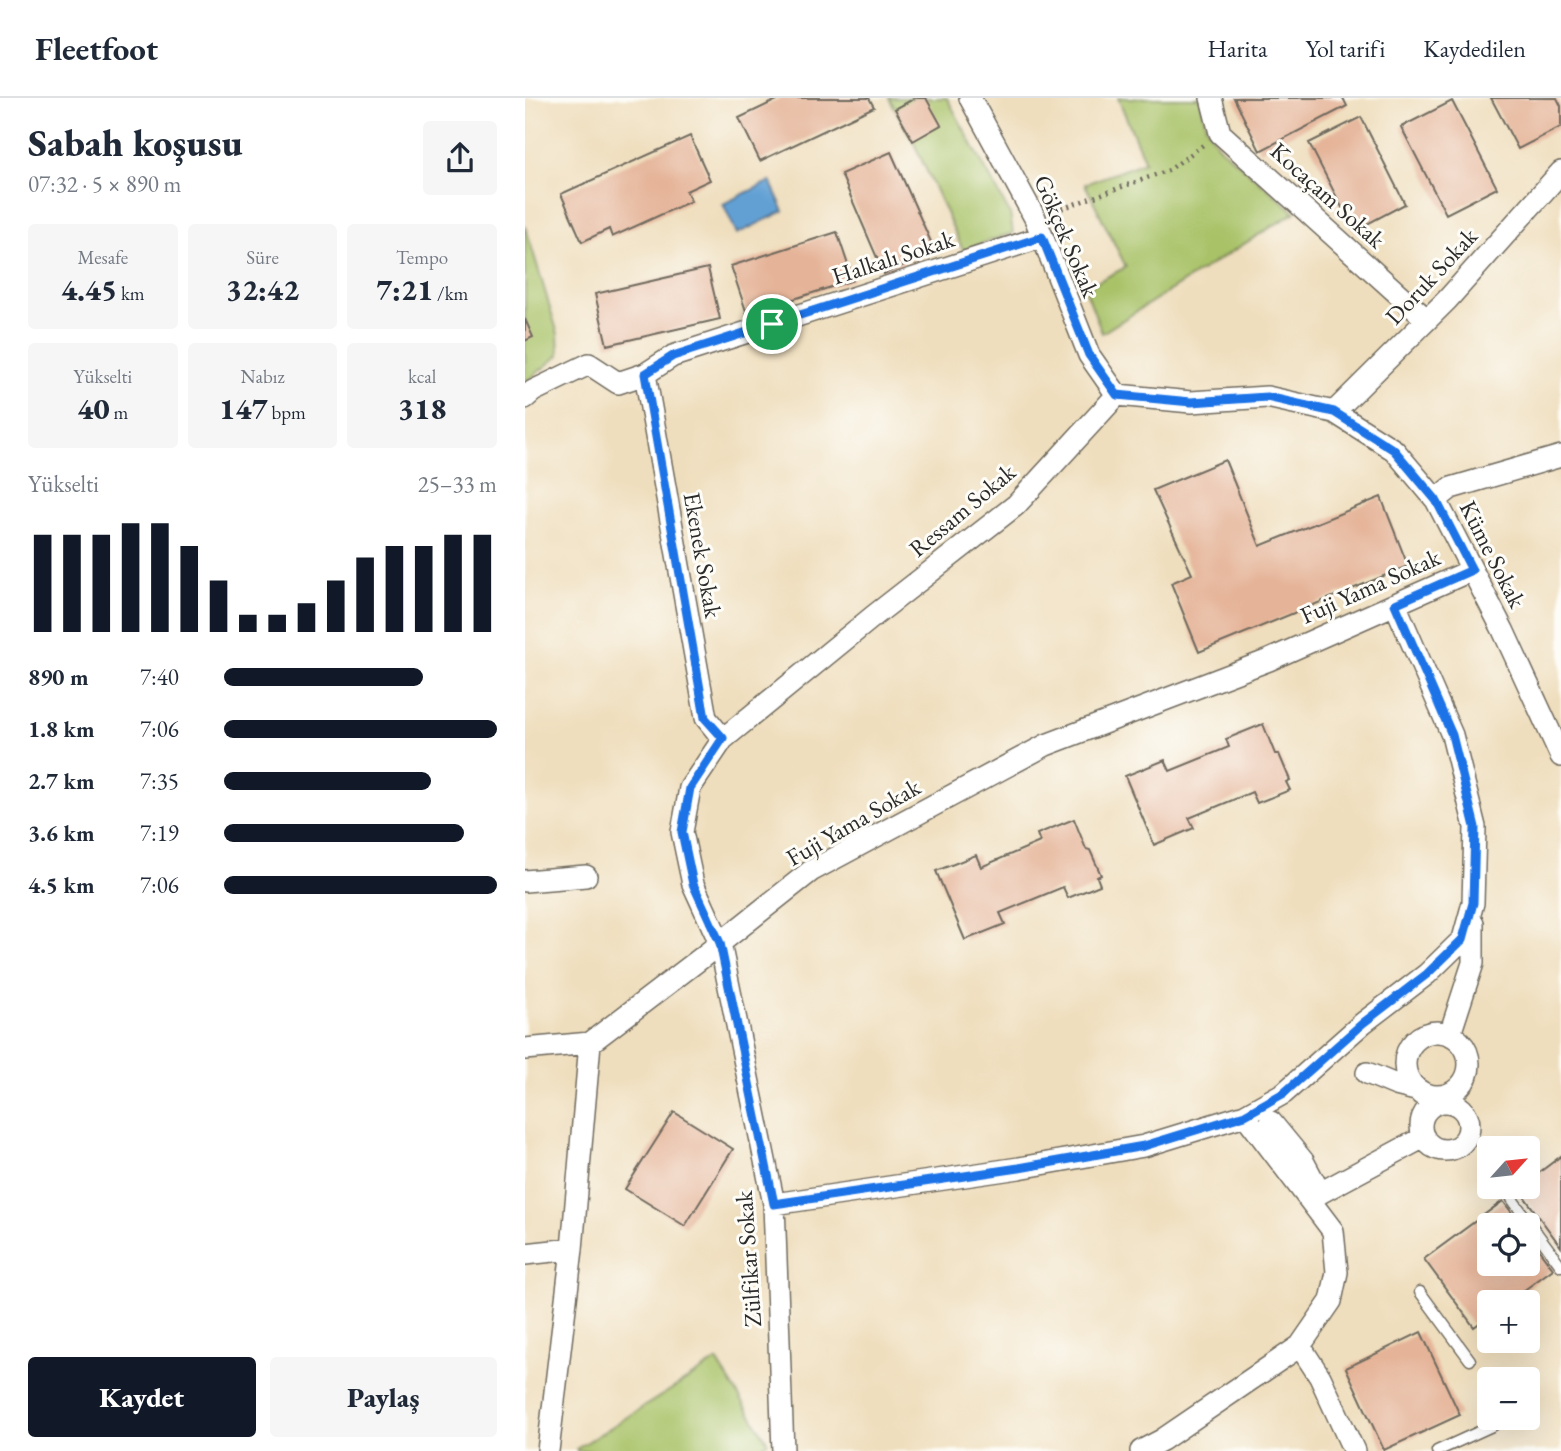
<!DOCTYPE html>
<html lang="tr">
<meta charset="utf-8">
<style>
body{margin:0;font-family:"EB Garamond",serif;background:#f6f6f7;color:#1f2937;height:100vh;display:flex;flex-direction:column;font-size:26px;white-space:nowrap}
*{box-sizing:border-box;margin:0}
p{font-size:23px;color:#747a83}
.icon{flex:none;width:38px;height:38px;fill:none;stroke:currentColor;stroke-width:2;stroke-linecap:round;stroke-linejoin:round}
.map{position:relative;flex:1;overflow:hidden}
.sheet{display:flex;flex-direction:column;background:#fff;width:525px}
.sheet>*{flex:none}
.needle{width:46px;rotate:63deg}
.fabs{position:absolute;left:952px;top:1038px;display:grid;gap:14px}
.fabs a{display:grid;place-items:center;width:63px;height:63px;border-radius:7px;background:#fff;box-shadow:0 7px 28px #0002;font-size:35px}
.pin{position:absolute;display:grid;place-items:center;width:60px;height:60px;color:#fff;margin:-30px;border:4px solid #fff;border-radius:50%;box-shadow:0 2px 7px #0007}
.round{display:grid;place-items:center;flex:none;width:74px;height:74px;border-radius:7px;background:#f6f6f7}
.head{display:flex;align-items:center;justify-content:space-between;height:119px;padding:0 28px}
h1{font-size:38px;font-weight:800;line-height:52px}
.figures{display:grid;grid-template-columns:repeat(3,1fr);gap:10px;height:119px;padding:7px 28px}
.figures div{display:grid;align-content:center;border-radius:7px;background:#f6f6f7;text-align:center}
.figures b{font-size:30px;font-weight:800}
.figures small{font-size:19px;font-weight:400}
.figures p{font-size:19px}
.chart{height:196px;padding:14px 28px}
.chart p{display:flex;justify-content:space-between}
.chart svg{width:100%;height:126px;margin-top:7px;stroke:#111827;stroke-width:6}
.button{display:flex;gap:14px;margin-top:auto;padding:14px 28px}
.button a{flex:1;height:80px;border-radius:7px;background:#111827;color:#fff;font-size:28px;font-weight:800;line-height:80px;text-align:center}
.button a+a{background:#f6f6f7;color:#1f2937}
ul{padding:0 28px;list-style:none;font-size:23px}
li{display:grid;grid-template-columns:112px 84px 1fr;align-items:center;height:52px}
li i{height:18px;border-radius:9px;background:#111827}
header{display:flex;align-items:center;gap:42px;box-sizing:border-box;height:98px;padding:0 35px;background:#fff;border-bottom:2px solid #e0e1e3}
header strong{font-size:33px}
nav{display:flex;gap:38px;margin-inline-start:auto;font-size:24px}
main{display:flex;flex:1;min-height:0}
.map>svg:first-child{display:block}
.green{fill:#a9c267;stroke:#6a7649;stroke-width:2}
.water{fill:#62a0d4;stroke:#466680;stroke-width:2}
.building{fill:#e5b498}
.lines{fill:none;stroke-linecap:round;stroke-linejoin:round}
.lane-casing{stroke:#706a5e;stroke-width:13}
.street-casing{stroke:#706a5e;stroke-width:24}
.path{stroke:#706a5e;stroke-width:4.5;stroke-dasharray:2 5;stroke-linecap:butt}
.lane{stroke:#fff;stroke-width:10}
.street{stroke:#fff;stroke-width:21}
.route-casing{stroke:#fff;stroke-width:14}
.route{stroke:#1a73e8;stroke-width:9}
.labels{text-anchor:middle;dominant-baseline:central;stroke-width:6;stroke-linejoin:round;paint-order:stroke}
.street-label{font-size:24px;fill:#2b2b2b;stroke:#fdfcf7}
</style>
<header>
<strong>Fleetfoot</strong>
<nav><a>Harita</a><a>Yol tarifi</a><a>Kaydedilen</a></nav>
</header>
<main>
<section class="sheet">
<div class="head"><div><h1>Sabah koşusu</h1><p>07:32 · 5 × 890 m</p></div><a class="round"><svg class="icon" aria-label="share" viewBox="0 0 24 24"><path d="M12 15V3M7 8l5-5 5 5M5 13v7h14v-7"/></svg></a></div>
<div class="figures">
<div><p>Mesafe</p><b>4.45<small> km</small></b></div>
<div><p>Süre</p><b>32:42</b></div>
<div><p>Tempo</p><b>7:21<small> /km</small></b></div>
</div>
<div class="figures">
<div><p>Yükselti</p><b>40<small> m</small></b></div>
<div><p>Nabız</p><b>147<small> bpm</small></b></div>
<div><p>kcal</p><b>318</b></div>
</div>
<div class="chart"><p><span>Yükselti</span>25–33 m</p>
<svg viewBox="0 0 160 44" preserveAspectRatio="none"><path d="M5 44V10M15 44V10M25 44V10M35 44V6M45 44V6M55 44V14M65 44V26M75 44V38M85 44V38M95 44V34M105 44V26M115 44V18M125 44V14M135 44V14M145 44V10M155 44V10"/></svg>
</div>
<ul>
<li><b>890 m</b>7:40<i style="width:73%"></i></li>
<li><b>1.8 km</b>7:06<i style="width:100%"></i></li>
<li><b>2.7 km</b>7:35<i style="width:76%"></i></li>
<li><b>3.6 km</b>7:19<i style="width:88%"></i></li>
<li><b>4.5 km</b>7:06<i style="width:100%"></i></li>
</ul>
<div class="button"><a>Kaydet</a><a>Paylaş</a></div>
</section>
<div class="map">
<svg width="1036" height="1353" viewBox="0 0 1036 1353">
<rect width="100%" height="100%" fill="#fdfcf7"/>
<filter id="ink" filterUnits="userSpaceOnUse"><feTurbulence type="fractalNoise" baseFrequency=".0143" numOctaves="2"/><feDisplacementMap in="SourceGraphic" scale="14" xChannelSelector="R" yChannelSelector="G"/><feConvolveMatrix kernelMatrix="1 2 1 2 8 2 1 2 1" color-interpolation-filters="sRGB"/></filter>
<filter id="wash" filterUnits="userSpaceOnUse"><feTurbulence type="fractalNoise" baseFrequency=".00686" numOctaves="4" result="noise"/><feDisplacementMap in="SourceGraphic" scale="28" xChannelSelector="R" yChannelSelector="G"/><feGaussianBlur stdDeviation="1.57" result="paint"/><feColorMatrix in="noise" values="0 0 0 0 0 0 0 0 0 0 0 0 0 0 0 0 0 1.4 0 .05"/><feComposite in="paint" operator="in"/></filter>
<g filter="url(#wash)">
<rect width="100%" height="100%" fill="#efdebd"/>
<path class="green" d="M364,0H422L485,116L488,135L438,152L388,43Z
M593,0H675L681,28L693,48L770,114L577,235L560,190L601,169L560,86L620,64Z
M0,127L33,236L34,257L0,285Z
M192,1263L243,1344L229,1353H52L51,1351Z"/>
<path class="water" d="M245,83L259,113L212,136L198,106Z"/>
<g id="blocks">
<path class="building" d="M256,0H344L349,9L235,63L214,20Z
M390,0H401L416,27L388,43L370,11Z
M709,0H818L822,8L735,53Z
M966,0H1032L1036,8V29L993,51Z
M927,3L972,90L921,116L876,29Z
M836,19L880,106L829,133L784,45Z
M165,38L185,82L161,93L166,103L87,139L84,131L57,144L36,96Z
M366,54L410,153L359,176L316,76Z
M312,134L328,182L222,216L206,168Z
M183,170L195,221L82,247L70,196Z
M0,221L8,239L0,243Z
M700,362L735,448L856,399L883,468L674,554L646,485L667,476L628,392Z
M738,626L750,656H754L765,682L761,684L765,692L732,705L727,694L664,720L669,730L629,747L600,678L640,662L645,673L704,649L701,641Z
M549,721L561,751L565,752L576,777L572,779L575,787L543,800L538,789L475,815L480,826L440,842L411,773L451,757L456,769L515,744L512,736Z
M149,1014L208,1051L160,1128L100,1091Z
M1036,1058V1149L993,1090L995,1088H1003V1083Z
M978,1103L996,1127H964V1166H1003V1137L1028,1171L983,1204H964V1218L949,1229L899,1161Z
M896,1234L935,1317L859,1352L821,1270Z"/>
</g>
</g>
<g filter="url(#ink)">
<use href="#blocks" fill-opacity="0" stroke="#706a5e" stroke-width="2"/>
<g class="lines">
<g class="lane-casing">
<path id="lane" d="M987,1101L1036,1168
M895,1194L945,1262
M912,1353L969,1327"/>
</g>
<g class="street-casing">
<path id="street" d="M445,0L510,120L564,257L592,297
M686,0L695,35L902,222
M120,276L181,620L198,641
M0,300L8,293L64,266L93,285L120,276L148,258L517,139
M809,314L922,202L1036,74
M911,402L926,390L1036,358
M0,783L61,778
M880 966a32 32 0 1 1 64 0a32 32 0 1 1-64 0Z
M925,936L948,865V825
M0,951L65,945
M842,975L871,987L895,993L896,996
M896 1028a24 24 0 1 1 48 0a24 24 0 1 1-48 0Z
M746,1024L778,1063L795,1095L787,1101
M795,1095L899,1039
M249,1106L494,1070L619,1048L720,1017L759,995L838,925L902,876L938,841L948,805L950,729L927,637L870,506
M0,1156L47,1151
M775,1248L795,1279L829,1353
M23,1353L47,1151L65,945L175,861L286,773L521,647L744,562L947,472
M258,1353L249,1106L195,845L168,786L157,734L165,690L198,641L350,517L491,407L592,297L666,304L742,299L809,314L869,352L911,402L978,532L1036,658
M616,1353L637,1342L775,1248L806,1203L812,1174L808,1133L720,1017"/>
</g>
<path class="path" d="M530,113L644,72L678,47"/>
<use href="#lane" class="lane"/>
<use href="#street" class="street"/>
</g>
</g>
<g class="lines" filter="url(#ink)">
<g class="route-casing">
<path id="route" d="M517,139L564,257L592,297L666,304L742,299L809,314L869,352L911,402L947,472L870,506L927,637L950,729L948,805L938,841L902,876L838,925L759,995L720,1017L619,1048L494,1070L249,1106L195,845L168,786L157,734L165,690L198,640L180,620L120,276L148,258Z"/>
</g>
<use href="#route" class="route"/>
</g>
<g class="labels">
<g class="street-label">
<text transform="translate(803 97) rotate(42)">Kocaçam Sokak</text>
<text transform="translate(542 138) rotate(67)">Gökçek Sokak</text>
<text transform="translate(368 159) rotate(-18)">Halkalı Sokak</text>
<text transform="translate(906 178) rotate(-47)">Doruk Sokak</text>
<text transform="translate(437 412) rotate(-40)">Ressam Sokak</text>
<text transform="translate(968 456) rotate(63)">Küme Sokak</text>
<text transform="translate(178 457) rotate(80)">Ekenek Sokak</text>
<text transform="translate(845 488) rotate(-24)">Fuji Yama Sokak</text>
<text transform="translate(328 724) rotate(-30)">Fuji Yama Sokak</text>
<text transform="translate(223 1161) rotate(-94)">Zülfikar Sokak</text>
</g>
</g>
</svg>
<div class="fabs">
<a><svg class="needle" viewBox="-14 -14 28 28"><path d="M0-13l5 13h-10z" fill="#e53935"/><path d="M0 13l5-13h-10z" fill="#747a83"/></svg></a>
<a><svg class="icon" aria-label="locate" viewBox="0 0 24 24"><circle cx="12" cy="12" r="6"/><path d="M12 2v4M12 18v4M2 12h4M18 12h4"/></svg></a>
<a>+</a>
<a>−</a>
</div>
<div class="pin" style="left:247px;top:226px;background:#1e9e55"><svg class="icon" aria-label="arrive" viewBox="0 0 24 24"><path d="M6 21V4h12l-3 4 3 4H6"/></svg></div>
</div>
</main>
